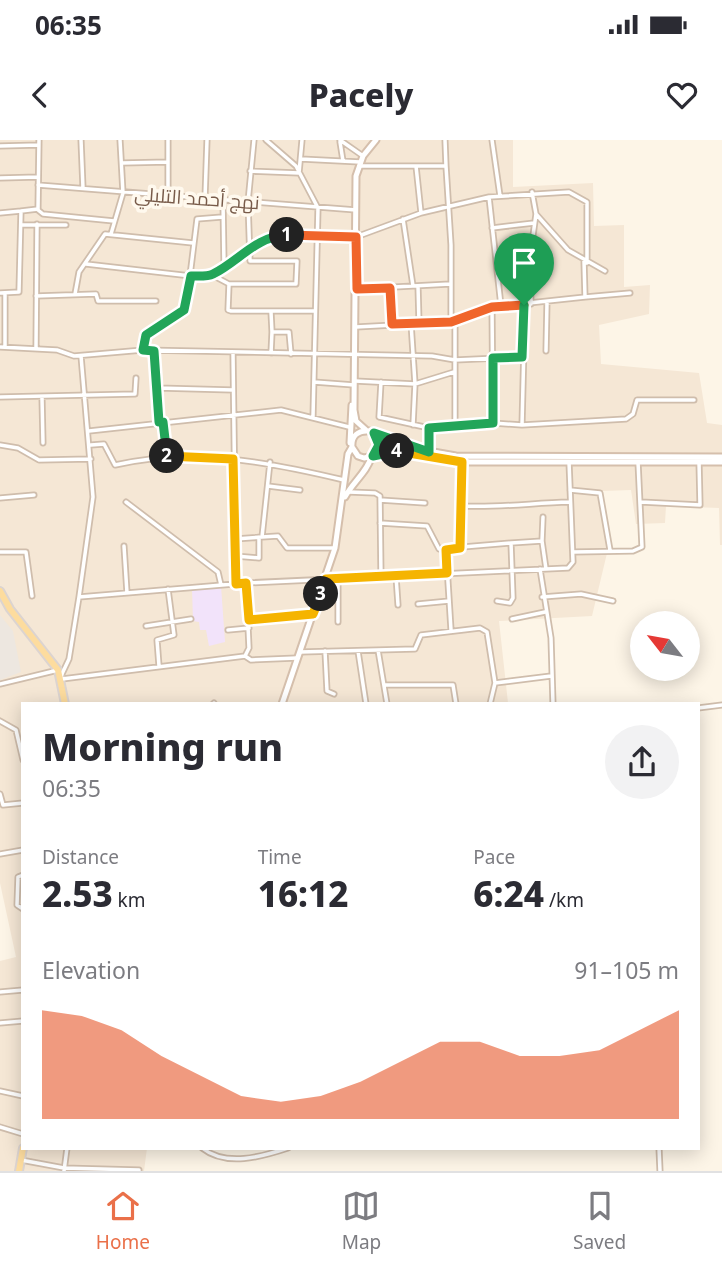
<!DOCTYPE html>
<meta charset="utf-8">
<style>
body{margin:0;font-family:"Noto Sans",Cairo,sans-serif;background:#f2f2f3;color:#2b2b33;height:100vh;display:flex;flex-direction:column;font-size:26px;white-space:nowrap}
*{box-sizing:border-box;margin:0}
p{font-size:23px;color:#7c7c81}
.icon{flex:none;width:38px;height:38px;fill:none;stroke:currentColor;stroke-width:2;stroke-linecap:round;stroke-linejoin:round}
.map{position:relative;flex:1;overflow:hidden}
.panel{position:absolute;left:21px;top:562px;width:679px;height:448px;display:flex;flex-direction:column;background:#fff;border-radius:0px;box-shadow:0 4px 18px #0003}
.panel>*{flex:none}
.needle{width:46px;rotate:301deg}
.fabs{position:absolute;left:630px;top:471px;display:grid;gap:14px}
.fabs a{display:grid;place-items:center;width:70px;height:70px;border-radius:50%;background:#fff;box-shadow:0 4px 18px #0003;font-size:35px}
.pin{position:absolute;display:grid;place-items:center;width:60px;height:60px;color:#fff;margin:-72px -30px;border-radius:50% 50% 50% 0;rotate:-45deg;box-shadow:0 0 7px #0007}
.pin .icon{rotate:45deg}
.km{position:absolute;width:35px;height:35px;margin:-18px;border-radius:50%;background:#222;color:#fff;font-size:19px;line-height:35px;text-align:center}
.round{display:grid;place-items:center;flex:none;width:74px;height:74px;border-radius:37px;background:#f2f2f3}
.head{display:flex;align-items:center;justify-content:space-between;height:119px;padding:0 21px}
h1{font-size:38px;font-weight:800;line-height:52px}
.metrics{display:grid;grid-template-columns:repeat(3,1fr);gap:10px;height:119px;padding:7px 21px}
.metrics div{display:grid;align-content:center}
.metrics b{font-size:35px;font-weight:800}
.metrics small{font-size:19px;font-weight:400}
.metrics p{font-size:19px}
.chart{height:196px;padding:14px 21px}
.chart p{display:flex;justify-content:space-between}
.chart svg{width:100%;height:126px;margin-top:7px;fill:#ea7049;opacity:.7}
.status{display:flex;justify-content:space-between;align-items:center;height:49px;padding:0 35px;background:#fff;direction:ltr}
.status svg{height:19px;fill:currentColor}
header{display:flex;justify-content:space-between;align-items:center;height:91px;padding:0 21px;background:#fff;font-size:32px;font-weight:800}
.dock{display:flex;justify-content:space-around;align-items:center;height:98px;border-top:2px solid #e1e1e2;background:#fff;font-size:19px;color:#7c7c81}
.dock a{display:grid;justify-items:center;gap:4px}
.dock .active{color:#ea7049}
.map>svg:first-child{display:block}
.residential{fill:#f5e7d5}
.industrial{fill:#ede7e0}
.education{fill:#f2e3fa}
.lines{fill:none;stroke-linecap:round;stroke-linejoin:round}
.street-casing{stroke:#cfbdac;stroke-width:7}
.secondary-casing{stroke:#d5bfac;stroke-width:9}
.primary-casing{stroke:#dcd4d0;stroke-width:10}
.street{stroke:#fff;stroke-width:3.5}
.secondary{stroke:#fff;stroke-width:5}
.primary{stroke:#fddc9e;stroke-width:6}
.split-1-casing{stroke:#fff;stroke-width:14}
.split-2-casing{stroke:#fff;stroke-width:14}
.split-3-casing{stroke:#fff;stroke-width:14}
.split-4-casing{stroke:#fff;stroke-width:14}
.split-5-casing{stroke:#fff;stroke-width:14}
.split-1{stroke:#f0652b;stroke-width:9}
.split-2{stroke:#22a559;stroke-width:9}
.split-3{stroke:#f5b400;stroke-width:9}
.split-4{stroke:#f5b400;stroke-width:9}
.split-5{stroke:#22a559;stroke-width:9}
.labels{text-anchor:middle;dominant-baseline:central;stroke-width:7;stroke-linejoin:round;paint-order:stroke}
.street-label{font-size:19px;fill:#785b4a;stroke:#fff9ee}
</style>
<div class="status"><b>06:35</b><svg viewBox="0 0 49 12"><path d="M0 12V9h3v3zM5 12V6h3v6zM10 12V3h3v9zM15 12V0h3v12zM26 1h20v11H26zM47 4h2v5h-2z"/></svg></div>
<header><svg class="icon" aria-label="back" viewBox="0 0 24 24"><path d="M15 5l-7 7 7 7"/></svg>Pacely<svg class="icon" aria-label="heart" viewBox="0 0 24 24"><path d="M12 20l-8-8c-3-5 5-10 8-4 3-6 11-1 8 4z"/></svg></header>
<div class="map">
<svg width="722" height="1031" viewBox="0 0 722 1031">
<rect width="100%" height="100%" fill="#fdf5e7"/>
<path class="residential" d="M0,0H513V47L593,43L594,86L624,85V147L650,145L649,174L599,185L601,224L699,233L707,283L722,285V405H720L719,368L666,366L665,383L636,384L631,350L602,351L608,409L592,476L499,481L508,563L23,564V1008H147L144,1031H0V821L16,817L0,743Z"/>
<path class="industrial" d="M0,475L13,491L21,532L0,540Z"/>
<path class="education" d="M221,446L225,502L209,506L206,490H200L199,482L193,481L192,448Z"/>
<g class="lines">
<g class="street-casing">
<path id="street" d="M81,0L83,48
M266,0L296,26L318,68L313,277
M340,0L363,16
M445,0L446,26
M492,0L500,56
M340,2L343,21
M0,6L39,5
M301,19L360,22
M122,23L168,22
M359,26H446L451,105V182
M416,26L421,73
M250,31L299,33L302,0
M0,38L38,37
M38,45L356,70
M168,56V0
M489,57L501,166
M205,58L207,0
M223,61L224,125
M38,70L43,74L114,81
M0,73L21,71
M536,74L568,110L605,131
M403,79L413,146
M21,85H66
M492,88L534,83
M111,94L123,53L120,0
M86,124L191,136L212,135L229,144H296L297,121H250L248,62L254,0
M212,135L239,114L279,95L356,97L421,73L489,57L569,52L587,62V123
M229,144L228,170L231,171H314
M418,146L419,183
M390,148L392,184
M357,149L450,144
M0,153L19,152L21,71L38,69L39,0
M5,153V207
M75,154L79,132L105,94L193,103
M36,156L96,154L98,161H156
M585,157L630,153
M531,164L530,117L536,74L532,52
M525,165L522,285L626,279L633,274L637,260H694
M271,172L272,192H289L291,214
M455,181V287
M411,183L415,244L454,232
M356,187L451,182L492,167L585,157L584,121
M0,207L57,210L74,216L143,210L432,216L455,220L522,217
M36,208L37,84
M143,210L146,195L186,168L197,79L222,77
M154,211L159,282
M546,211L547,162
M233,213L236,444
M271,213L272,192
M355,241L415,244L413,285
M314,242L354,245
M381,242L379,277L429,288
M158,248L233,250
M0,257L135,254L136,238
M42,258L43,303
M163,282L167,317
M493,283L522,285
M89,291L281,270L349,287
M0,305L18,308L39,320L91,319
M91,305L104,304L115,325C192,307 269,322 344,340
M429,312V288L493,283L492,167
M268,346L300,350
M570,350L600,353L610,410
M349,352L375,353L380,356L381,437
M0,358L34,355
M380,360L425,363
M126,362L218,432L221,445
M641,362L700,365L699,322
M461,366C499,368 532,363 569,362
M380,383L427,386L439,409L511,403L513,458L510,463L497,461
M262,397L278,396L287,408H335
M235,399L262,397L270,322
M542,401L546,429
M511,403L542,401L543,377
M124,406L127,453
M460,408L462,323
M446,410L451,490
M0,412H26L32,456
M573,412L633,411L642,407L638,322
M235,416L259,418V397
M540,429L551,498L553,564
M396,436L398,465
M79,457L246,443L568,428L573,422L569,322
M542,457L581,454L613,461
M418,464L449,461
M512,479L545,472
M249,480L313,474
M338,482V439
M146,486L191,479
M228,490L249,488
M378,510L387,564
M325,511L327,551L334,554
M358,511L366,564
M300,512L415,509L421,495L480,488L487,492L495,543
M245,516L251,520L297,518
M159,526L157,500L174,495L168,449
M61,536L69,519L79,457L93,357L81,216
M62,539L245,516L249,508L246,443
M0,544L58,530
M384,545H453L456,564
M213,564L214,563
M490,564L495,543L551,536
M698,568L722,565
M0,581L16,590L23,620
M0,654L3,665L23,663
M0,714L23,710
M23,735L18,737L17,765L23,769
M0,852L23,850
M0,883L23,881
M0,951L23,956
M0,987L23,994
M202,1008C226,1027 261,1017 288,1008
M659,1008L660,1031
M21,1020L64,1028L139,1030
M64,1031L67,1008"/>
</g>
<g class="secondary-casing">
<path id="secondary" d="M366,290L356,281L354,270L356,36L363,16L376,0
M375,294L422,310L456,316L722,317
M350,303L352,265
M373,316L378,309L377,296L369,291C358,290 351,296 352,307L358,316L364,318L403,310L462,322H722
M345,357C352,343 368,331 371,317
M282,564L335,408L348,314L352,307"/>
</g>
<g class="primary-casing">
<path id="primary" d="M0,451L10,469L58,530L65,564
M19,1031L23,1008"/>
</g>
<use href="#street" class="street"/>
<use href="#secondary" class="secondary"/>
<use href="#primary" class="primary"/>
</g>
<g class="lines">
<g class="split-1-casing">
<path id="split-1" d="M287,95L356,97L357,149L390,148L392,184L451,182L492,167L524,165"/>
</g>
<g class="split-2-casing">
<path id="split-2" d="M167,316L163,282H159L154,211L143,210L146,195L184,170L191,136C197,136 207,137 213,134C238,122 256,96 287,95"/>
</g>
<g class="split-3-casing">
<path id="split-3" d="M167,316L233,319L236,444L246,443L249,480L313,474L321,454"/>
</g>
<g class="split-4-casing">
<path id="split-4" d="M321,454L326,439L447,433L446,410L460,408L462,322L397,311"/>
</g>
<g class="split-5-casing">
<path id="split-5" d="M397,311L373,316L379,305L374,293L429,312V288L493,283V218L522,217L524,165"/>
</g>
<use href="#split-1" class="split-1"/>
<use href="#split-2" class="split-2"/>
<use href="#split-3" class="split-3"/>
<use href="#split-4" class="split-4"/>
<use href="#split-5" class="split-5"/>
</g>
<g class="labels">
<g class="street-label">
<text transform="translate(197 58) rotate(4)">نهج أحمد التليلي</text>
</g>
</g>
</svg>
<div class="fabs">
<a><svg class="needle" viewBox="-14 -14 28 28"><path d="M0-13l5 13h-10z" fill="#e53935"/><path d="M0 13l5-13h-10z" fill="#7c7c81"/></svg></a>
</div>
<div class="pin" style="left:524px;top:165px;background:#1e9e55"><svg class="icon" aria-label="arrive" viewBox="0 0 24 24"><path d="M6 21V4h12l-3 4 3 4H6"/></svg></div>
<b class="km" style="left:287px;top:95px">1</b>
<b class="km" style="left:167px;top:316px">2</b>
<b class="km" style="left:321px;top:454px">3</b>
<b class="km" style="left:397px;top:311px">4</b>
<section class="panel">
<div class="head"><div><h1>Morning run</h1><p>06:35</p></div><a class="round"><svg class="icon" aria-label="share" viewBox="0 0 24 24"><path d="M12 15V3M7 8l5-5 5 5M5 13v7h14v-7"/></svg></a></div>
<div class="metrics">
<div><p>Distance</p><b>2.53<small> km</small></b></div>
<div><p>Time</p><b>16:12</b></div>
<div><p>Pace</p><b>6:24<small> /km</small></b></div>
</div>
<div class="chart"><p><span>Elevation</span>91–105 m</p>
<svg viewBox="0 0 160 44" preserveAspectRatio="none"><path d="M0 44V6L10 8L20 13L30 22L40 29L50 36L60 38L70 36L80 31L90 24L100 17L110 17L120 22L130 22L140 20L150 13L160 6V44z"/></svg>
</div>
</section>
</div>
<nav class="dock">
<a class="active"><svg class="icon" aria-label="home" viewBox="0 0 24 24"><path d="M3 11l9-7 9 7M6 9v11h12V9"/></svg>Home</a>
<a><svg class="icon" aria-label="map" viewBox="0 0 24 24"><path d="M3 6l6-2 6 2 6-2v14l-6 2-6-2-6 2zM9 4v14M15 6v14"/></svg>Map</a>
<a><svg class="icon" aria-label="saved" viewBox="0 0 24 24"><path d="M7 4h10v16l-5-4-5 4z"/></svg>Saved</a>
</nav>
